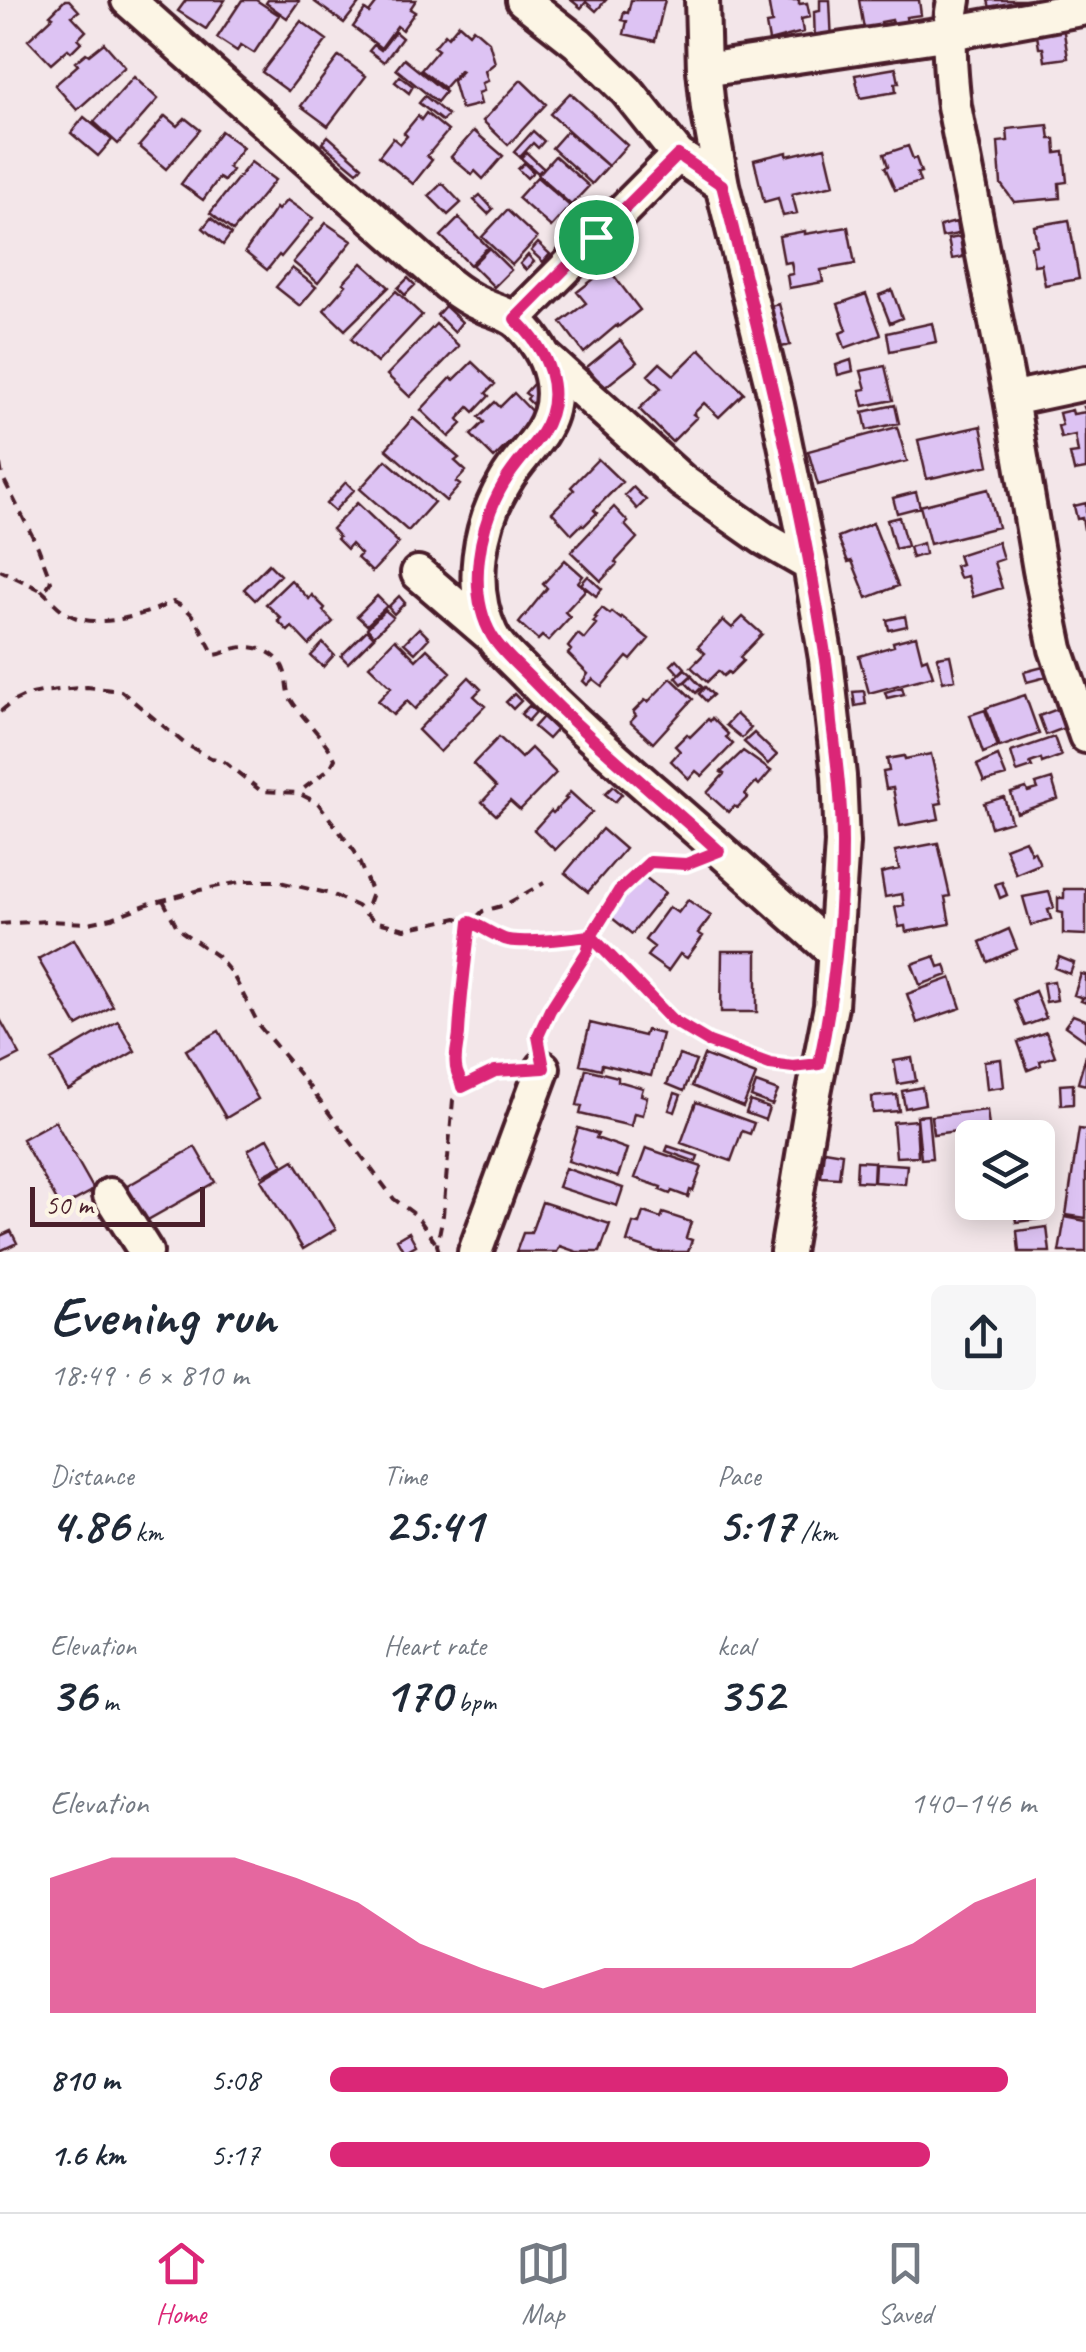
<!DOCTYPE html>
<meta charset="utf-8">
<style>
body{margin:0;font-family:Caveat,sans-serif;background:#f6f6f7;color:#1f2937;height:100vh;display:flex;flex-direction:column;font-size:38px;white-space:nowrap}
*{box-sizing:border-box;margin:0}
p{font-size:32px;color:#747a83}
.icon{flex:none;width:55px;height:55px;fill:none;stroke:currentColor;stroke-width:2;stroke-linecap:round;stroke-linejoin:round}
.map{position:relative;height:1252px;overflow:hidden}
.side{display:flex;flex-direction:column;background:#fff;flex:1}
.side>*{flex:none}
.buttons{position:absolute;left:955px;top:1120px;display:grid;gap:20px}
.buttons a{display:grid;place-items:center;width:100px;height:100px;border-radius:15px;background:#fff;box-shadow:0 5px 25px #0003;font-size:50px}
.scale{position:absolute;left:30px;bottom:25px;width:175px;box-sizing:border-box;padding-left:10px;border:5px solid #4a1f2b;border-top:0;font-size:28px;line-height:35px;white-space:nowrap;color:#4a1f2b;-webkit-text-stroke:8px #fcf5e5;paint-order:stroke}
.pin{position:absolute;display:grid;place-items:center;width:85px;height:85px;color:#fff;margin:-42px;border:5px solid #fff;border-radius:50%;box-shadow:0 2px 10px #0007}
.round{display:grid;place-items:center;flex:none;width:105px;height:105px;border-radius:15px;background:#f6f6f7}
.overview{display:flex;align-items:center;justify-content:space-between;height:170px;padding:0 50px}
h1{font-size:55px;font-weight:700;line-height:75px}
.stats{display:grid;grid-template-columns:repeat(3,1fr);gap:15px;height:170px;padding:10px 50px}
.stats div{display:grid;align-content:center}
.stats b{font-size:50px;font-weight:700}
.stats small{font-size:28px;font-weight:400}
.stats p{font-size:28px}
.chart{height:280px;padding:20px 50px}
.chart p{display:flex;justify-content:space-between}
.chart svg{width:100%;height:180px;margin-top:10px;fill:#db2777;opacity:.7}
ul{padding:0 50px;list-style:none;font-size:32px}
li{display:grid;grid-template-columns:160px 120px 1fr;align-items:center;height:75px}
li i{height:25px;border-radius:12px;background:#db2777}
.menu{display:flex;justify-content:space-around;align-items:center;height:140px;border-top:2px solid #e0e1e3;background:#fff;font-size:28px;color:#747a83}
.menu a{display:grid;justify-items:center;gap:5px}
.menu .selected{color:#db2777}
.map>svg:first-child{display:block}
.building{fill:#ddc3f3;stroke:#4a1f2b;stroke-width:2.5}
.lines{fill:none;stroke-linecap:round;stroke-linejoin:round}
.minor-casing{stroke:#4a1f2b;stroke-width:40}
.path{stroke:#4a1f2b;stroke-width:4;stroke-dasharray:10 8;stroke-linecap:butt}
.minor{stroke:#fcf5e5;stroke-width:32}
.route-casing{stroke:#fff;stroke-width:20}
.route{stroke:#db2777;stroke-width:12}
</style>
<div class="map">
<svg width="1086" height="1252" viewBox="0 0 1086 1252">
<rect width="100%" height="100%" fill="#f3e6e9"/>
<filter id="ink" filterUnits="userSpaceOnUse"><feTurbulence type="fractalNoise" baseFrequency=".01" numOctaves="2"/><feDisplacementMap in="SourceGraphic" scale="20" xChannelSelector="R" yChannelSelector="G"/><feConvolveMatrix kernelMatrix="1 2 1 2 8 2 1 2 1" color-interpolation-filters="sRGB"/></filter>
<g filter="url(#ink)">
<path class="building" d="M65,0H69L79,11L72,16L86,31L78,39L81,42L71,52L68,49L51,64L28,40L53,17L50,15Z
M186,0H225L206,29L178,11Z
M242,0H256L279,15L254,53L241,45L237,51L217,38Z
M268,0H298L299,1L287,18L266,3Z
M317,0H362L344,23L315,2Z
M379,0H416L410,9L415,12L402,30L397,26L381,48L353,27L365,10L369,13Z
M571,0H606L596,11L586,2L581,8Z
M631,0H665L655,41L624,34L627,21L622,20L624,12L628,13Z
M768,0H799V4L807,3L810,17L801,19L803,32L769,41L766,24L772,23Z
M820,0H830L832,43H815L814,12L820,11Z
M859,0H919L921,15L906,17L907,23L893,26L892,20L881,22V26L864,29Z
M988,0H1034V1L990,8Z
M301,21L327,40L288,91L262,72Z
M459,24L469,33L473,28L489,42L495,63L485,71L488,81L482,83L484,91L478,93L481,104L461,109L453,81L462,71L460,70L444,88L421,70L438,50L434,47L445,34L448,37Z
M1063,26L1068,58L1045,61L1043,48H1039L1037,35H1041L1040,29Z
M395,32L402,38L384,62L369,51L374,45L381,50Z
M104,43L125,67L77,110L55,85L78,65L75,62L86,53L89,55Z
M339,56L366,76L328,126L301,106Z
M404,59L445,92L437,102L396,69Z
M896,68L899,83H895L896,92L860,98L855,75Z
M400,76L413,86L409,93L395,82Z
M134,77L158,99L118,144L94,122Z
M521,80L546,104L508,145L483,121Z
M570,93L627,145L608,166L550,114Z
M425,96L448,115L442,121L419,103Z
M426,113L448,131L427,156L432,160L413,184L379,156L393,138L400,144L407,136L404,133L418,116L421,120Z
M165,116L177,126L185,118L200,130L166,169L139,146Z
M84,117L112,140L98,156L71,133Z
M1048,125L1050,139H1055L1056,153L1064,152L1067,182L1059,183L1060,198L1014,202L1001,184L998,142L1008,141L1007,129Z
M221,131L243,147L228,167L232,170L224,181L219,178L203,200L181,184Z
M474,131L503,156L483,179L475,171L472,175L451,157Z
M533,131L544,141L538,148L533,143L520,157L514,152Z
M567,131L608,166L592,184L552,148Z
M328,136L362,166L357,172L322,143Z
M908,146L913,159L916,158L921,172L917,173L920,182L895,190L885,167L888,166L884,154Z
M825,147L834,185L792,194L797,213L783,216L778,198L764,202L754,160L787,152V156Z
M526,152L543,168L538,173L521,158Z
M555,156L589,186L571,205L538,175Z
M251,162L275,180L233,231L210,213Z
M524,163L533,172L527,178L518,169Z
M537,177L570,206L551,227L518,198Z
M442,183L461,203L448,215L429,196Z
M480,195L493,209L488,214L474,200Z
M287,200L313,218L281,257L279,255L267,270L245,252L276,208L278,210Z
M507,210L537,238L512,265L482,237Z
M211,218L231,234L223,245L203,228Z
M459,218L488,247L470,265L441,236Z
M1069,220L1079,279L1045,285L1041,264L1034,265L1031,246L1037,245L1034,226Z
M956,222L958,234L942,237L940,226Z
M326,223L352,241L318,283L293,262Z
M848,227L855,264L821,270L823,282L789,288L787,275L793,274L791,262L784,263L779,236L805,231V234Z
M960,237L963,257L952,259L948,239Z
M538,243L550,254L543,262L531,251Z
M489,248L511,270L494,287L472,265Z
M528,255L534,262L526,270L520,264Z
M362,263L389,287L345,330L324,310L346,285L343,283Z
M292,268L316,287L300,306L276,287Z
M608,268L640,310L618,327L617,325L584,353L561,322L586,303L577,292Z
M408,278L415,285L405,295L398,288Z
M892,290L902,318L890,323L879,295Z
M396,291L422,315L377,363L351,339Z
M866,294L881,335L845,348L840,333L847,330L838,304Z
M779,304L790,345L777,348L766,307Z
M445,306L462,322L454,332L437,315Z
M932,323L936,342L890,351L887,333Z
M436,324L459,346L410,397L387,375Z
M620,340L637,362L604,388L587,367Z
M700,349L744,393L719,417L704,403L693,414L697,417L672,442L639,409L661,388L648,375L660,363L674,375Z
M851,360L853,371L838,375L836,365Z
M472,362L495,384L486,393L489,396L474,412L469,407L458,419L462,424L449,437L421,410L451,378L454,380Z
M885,366L893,400L864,406L860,390L866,389L861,371Z
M533,384L542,392L532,404L527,399L529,396L525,393Z
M514,393L536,416L494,458L471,435L484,422L479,417L495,402L500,407Z
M895,405L899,423L867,430L863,412Z
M1084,407H1086V469L1074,471L1070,454L1078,453L1075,435L1061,438L1058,426L1062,425L1059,413L1072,410L1073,414L1086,412Z
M413,418L459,458L455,461L466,471L456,482L460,485L446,501L386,449Z
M981,426L989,465L927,479L918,440Z
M897,427L907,461L818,485L808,451Z
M598,459L622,482L594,510L597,513L584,526L582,524L572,534L552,512L574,490L571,487Z
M386,460L434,502L408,531L360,489Z
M346,482L354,490L334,511L326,504Z
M633,487L646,500L637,509L625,495Z
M988,489L998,527L930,544L920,506Z
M916,492L920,507L897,513L893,498Z
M357,503L399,543L372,572L357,558L361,554L351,544L347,549L337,539L339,537L332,529Z
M1086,503V529H1084L1082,518L1077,519L1074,506Z
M614,507L628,522L625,525L637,538L615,562L617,564L601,581L571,552Z
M899,517L907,546L895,549L887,520Z
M873,523L898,586L867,598L852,561L848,562L838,537Z
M998,542L1003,559L994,562L1002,588L973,597L967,576L959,578L955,566L961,564L958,555Z
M923,543L925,554L912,558L909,547Z
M565,560L583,576L578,582L586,589L565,612L570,617L548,641L542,636L538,640L519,623L547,588L543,584Z
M269,564L280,575L255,600L244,589Z
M588,576L602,589L596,596L581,584Z
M291,580L309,599L312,595L325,608L323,611L333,622L309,645L292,627L288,631L278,621L281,618L266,604Z
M377,596L387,606L367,625L357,616Z
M399,596L405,603L394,614L388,607Z
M602,608L610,614L612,612L621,619L622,617L649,639L631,660L627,657L602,686L593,679L587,685L583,681L588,674L568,654L571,650L568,647L578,634L584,639L596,624L593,622L597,618L595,617Z
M385,610L393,617L374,636L367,628Z
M905,616L907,626L889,630L887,620Z
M743,617L762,634L740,657L743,661L730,674L728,672L723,676L718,671L707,682L691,667L705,653L698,647L723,620L732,628Z
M419,628L429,638L415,653L404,643Z
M367,630L374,637L348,663L341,656Z
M916,636L922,660L927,658L933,676L869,693L859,656L894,646L893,642Z
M395,639L416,660L427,649L451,672L415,709L407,701L393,715L378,701L391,687L369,666Z
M323,643L334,655L323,667L311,656Z
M950,655L955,679L943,682L937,657Z
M677,659L685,668L679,674L671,665Z
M1043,667L1046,677L1027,682L1024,672Z
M685,669L692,675L682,684L676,677Z
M691,676L702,687L696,693L685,682Z
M469,677L481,689L474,696L485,706L440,752L418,730Z
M671,678L693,699L653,743L630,722L636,716L633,712L645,700L648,702Z
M705,687L713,695L706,701L699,694Z
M902,687L904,694L887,698L885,692Z
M864,691L866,704L855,706L853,692Z
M514,694L521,701L513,709L506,702Z
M1025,695L1039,734L1000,747L986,708Z
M529,706L536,712L528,721L521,714Z
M1060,708L1067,727L1046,735L1039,716Z
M985,710L998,747L983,753L970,715Z
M736,714L751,728L742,738L726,725Z
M543,717L557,729L548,739L534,727Z
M712,718L728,734L726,737L733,744L702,776L696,771L689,779L671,761L680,751L675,746L687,734L690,737L708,719L710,721Z
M754,733L777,755L768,764L744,742Z
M499,737L521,758L531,748L556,773L520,810L510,801L496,815L482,802L496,787L473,764Z
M1054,737L1061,756L1042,763L1041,759L1030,763L1032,767L1017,772L1011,752Z
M743,751L771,771L759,785L756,782L745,794L748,797L737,808L734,806L728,812L707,793L724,774L721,772Z
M931,754L942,803L936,804L939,819L900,826L893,788L886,789L883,772L889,771L887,759L904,756L905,759Z
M998,756L1006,776L984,782L977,765Z
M1052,779L1058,799L1017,813L1011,793L1026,788L1028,792L1038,789L1036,784Z
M613,786L622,794L615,802L605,794Z
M570,792L592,812L555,850L534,830L551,811L553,813L567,799L565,798Z
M1004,797L1011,821L991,827L984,803Z
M602,829L625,849L588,892L565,873Z
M1025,840L1031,853L1034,851L1040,864L1016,874L1005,848Z
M938,843L950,896L945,897L950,924L906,932L905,926L899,927L895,907L904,905L902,894L885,897L881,873L899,869L895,851Z
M640,873L665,893L632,934L607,914Z
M1002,882L1007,895L1000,898L995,884Z
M1064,889H1086V935L1063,934V913L1058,912V898H1064Z
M1049,892L1054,908L1048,910L1051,919L1031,925L1023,897Z
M688,900L711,916L698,933L703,936L687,958L680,954L668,971L647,956L654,947L645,940L669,907L678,913Z
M1009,929L1017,949L988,962L980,942Z
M74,939L113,1006L77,1026L38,959Z
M722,951H757V1012H721Z
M935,956L939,967L945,965L948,975L920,985L912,964Z
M1059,957L1074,963L1070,974L1055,968Z
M1081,974L1086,975V1003L1081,1001L1083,998L1074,995Z
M951,978L961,1008L917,1023L907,994Z
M1054,981L1057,1000L1046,1002L1043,983Z
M1035,991L1046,1018L1025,1026L1014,1000Z
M1073,1015L1086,1020V1041L1065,1026Z
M0,1019L20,1055L0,1065Z
M118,1021L135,1051L68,1090L51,1060Z
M590,1023L644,1036L646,1030L662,1034L651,1076L602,1064L601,1069L580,1064Z
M219,1031L258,1099L226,1118L186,1050Z
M1046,1032L1055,1056L1040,1061L1041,1065L1028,1070L1018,1042Z
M679,1055L696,1061L684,1091L667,1084Z
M704,1055L756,1075L743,1107L692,1086Z
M1086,1055V1085L1078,1083Z
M912,1058L916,1081L898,1084L894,1061Z
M1001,1059L1004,1087L987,1089L984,1061Z
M586,1069L618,1077V1081L643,1088L641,1095L647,1097L643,1115L634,1113L631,1126L580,1114L582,1106L577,1105Z
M756,1083L778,1091L772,1105L751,1097Z
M1073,1084V1104L1061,1105L1060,1085Z
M922,1087L925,1104L905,1108L902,1091Z
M675,1093L681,1095L675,1112L669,1110Z
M897,1095L899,1111L873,1113L872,1097Z
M750,1101L769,1108L765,1120L746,1113Z
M696,1102L754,1123L750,1134L742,1131L731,1161L681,1143Z
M987,1110L989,1127L933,1134L931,1116Z
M928,1115L932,1158L921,1159L917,1116Z
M916,1120L918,1156L896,1157L893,1122Z
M55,1121L94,1190L61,1208L22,1139Z
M578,1128L598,1134L596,1138L627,1149L618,1177L568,1161Z
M1079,1129L1086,1130V1218L1066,1215Z
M268,1138L283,1165L262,1176L248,1150Z
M668,1146L698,1156L696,1162L666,1151Z
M195,1147L215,1182L144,1222L124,1188Z
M646,1148L702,1167L693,1191L690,1190L688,1197L672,1191L670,1194L660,1190L661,1187L635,1178Z
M824,1150L842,1153L839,1178L821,1177Z
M294,1160L336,1229L303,1249L261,1180Z
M857,1161L874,1162L873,1182L856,1181Z
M875,1163L907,1165L905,1184L874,1182Z
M1038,1166H1041L1047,1218L1016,1222L1013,1202H1038Z
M565,1168L623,1188L617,1206L558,1187Z
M542,1202L610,1224L600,1252H577L560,1246L557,1252H516L523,1233H531Z
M643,1212L661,1218L663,1213L691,1222L686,1238L692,1240L688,1252H657L627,1242L633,1223L639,1224Z
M1065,1217L1086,1221V1252H1059Z
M1047,1227L1050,1252H1019L1017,1231Z
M11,1231L17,1243L0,1251V1236Z
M409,1232L416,1245L404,1252L397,1239Z"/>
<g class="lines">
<g class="minor-casing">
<path id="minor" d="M128,0L448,284C458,292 468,299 480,304C494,311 509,313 520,324C550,353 565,396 541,433C530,450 515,464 505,482C479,525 468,587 491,634C498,649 515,662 526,674C565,714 606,750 648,787C711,841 773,898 835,953
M523,0L578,43L627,91L678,155L722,185
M702,0L704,70L708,108L722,185L777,405L810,565L826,659L839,776L842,843L831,1006L811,1108L787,1252
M954,0C947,36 950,70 954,106L1011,399L1040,570L1056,649L1086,736
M704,70L950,33L1086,8
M515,319L678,155
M545,357L682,481L763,538L810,565
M1011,399L1086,383
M418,573L489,634
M110,1195L146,1252
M475,1252L543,1068"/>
</g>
<path class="path" d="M0,464L2,476L38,547L51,581L48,586L41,590L0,570
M41,590C49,597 56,606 65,612C93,632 145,615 173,602C199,611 201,635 215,655C223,654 230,649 237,648C255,644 278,652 284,670C288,681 285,692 292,701C304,720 327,741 335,759L330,768L298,793
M0,712L12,702L27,695L41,692L87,687L121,691L185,744L211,758L222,760L261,791L298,793L318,803L355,852L372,893L366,910
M163,900L178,929L217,956L233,975L260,1027L301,1076L394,1199L417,1216L437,1245
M0,924L47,921L89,923L112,918L148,904L200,890L245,881H275L331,894L357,906L374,921L405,929L457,918L493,932L503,939L517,941L591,936L619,891L650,862L686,864L691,862
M539,1039L538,1036C554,1002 581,972 591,936L672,1020L709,1042L770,1064L790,1066
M462,1087L495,1071L513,1070
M439,1252L437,1245L443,1215L453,1100C470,1083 453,1070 456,1049C461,1007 466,965 471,923L483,911L505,905L544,883"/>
<use href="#minor" class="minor"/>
</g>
</g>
<g class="lines" filter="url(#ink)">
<g class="route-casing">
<path id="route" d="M596,237L515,319C547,349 568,393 541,434C529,451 514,465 504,483C479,525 466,592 492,636C502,653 520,667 533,681C591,742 657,794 719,851L686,864L650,862L619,891L591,936C569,938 529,944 508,940C496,937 483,927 470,922C466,960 461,995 459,1033C458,1046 453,1059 457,1072C459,1077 461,1082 462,1087L495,1071L544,1068L538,1036L550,1010L587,952L591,936L672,1020L709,1042L770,1064L793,1067L819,1064C834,992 842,918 842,844C842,803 837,763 832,723C830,700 829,677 825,654C801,496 761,341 722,185L678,155L596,237"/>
</g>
<use href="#route" class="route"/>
</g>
</svg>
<div class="buttons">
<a><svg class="icon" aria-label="layers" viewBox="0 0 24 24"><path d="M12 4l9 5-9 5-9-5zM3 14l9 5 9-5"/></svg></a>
</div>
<div class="scale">50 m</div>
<div class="pin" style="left:596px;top:237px;background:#1e9e55"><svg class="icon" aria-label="arrive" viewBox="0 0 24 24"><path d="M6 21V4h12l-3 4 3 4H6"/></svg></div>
</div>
<section class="side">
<div class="overview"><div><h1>Evening run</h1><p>18:49 · 6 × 810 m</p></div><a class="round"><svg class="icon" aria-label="share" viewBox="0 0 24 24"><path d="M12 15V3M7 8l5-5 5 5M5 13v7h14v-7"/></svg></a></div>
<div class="stats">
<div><p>Distance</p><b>4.86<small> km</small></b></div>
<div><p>Time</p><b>25:41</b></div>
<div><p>Pace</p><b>5:17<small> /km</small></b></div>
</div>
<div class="stats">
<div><p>Elevation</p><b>36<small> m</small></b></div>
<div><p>Heart rate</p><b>170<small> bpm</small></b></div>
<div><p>kcal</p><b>352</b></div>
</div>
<div class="chart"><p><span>Elevation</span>140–146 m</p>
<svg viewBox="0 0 160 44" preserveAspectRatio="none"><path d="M0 44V11L10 6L20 6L30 6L40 11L50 17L60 27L70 33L80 38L90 33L100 33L110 33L120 33L130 33L140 27L150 17L160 11V44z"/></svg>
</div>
<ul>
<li><b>810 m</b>5:08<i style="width:96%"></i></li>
<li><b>1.6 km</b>5:17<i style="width:85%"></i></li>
</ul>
</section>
<nav class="menu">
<a class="selected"><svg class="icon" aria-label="home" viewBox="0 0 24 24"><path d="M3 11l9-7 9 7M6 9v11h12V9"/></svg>Home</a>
<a><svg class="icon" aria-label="map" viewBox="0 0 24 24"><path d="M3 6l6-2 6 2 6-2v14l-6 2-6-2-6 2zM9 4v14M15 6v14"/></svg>Map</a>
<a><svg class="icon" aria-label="saved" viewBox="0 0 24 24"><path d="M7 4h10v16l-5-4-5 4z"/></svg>Saved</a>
</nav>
